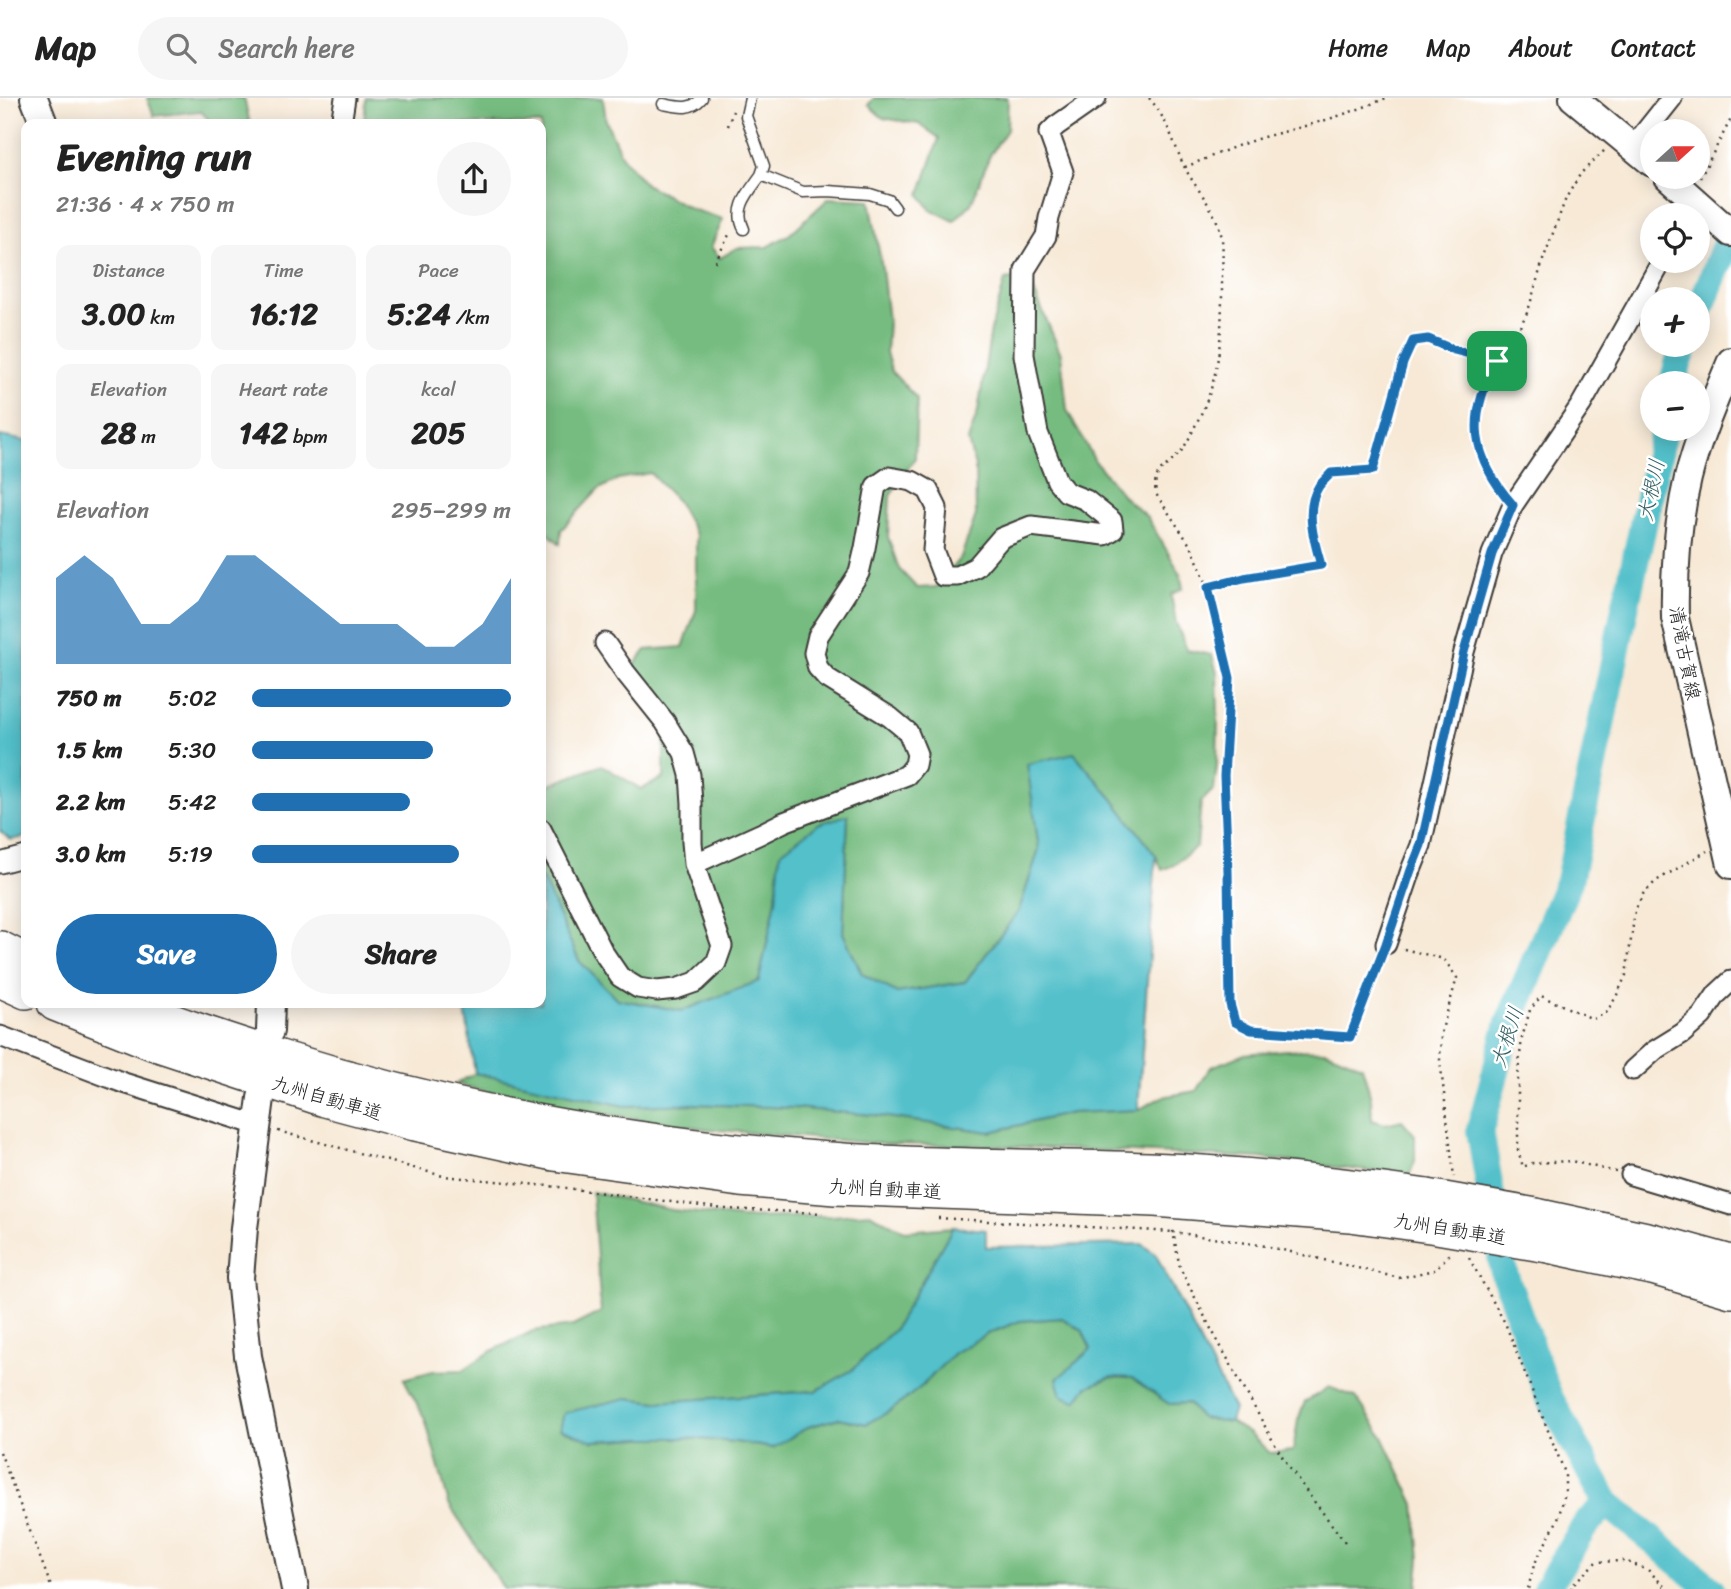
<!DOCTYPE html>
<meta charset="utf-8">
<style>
body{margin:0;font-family:Sriracha,"Klee One",sans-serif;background:#f6f6f6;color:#222;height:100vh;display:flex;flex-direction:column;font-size:26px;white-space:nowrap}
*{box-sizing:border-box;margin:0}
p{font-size:23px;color:#767676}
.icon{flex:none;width:38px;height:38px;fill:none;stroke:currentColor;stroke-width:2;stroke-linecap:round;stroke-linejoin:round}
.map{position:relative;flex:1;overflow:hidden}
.side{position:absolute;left:21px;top:21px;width:525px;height:889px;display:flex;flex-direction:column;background:#fff;border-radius:14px;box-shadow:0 4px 18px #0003}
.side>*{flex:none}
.needle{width:46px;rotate:69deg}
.controls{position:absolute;left:1640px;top:21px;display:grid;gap:14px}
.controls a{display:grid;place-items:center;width:70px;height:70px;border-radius:50%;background:#fff;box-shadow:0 4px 18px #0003;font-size:35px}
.pin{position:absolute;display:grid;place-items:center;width:60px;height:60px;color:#fff;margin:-30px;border-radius:14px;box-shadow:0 4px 10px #0006}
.round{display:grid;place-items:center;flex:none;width:74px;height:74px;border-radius:37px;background:#f6f6f6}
.overview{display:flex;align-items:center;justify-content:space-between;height:119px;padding:0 35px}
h1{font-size:38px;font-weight:700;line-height:52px}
.metrics{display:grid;grid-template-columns:repeat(3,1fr);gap:10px;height:119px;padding:7px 35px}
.metrics div{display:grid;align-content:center;border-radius:14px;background:#f6f6f6;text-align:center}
.metrics b{font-size:30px;font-weight:700}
.metrics small{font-size:19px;font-weight:400}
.metrics p{font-size:19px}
.chart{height:196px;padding:14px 35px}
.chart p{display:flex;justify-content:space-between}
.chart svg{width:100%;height:126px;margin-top:7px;fill:#1f6fb2;opacity:.7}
.primary-button{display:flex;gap:14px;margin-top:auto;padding:14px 35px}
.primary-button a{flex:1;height:80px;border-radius:42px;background:#1f6fb2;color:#fff;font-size:28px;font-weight:700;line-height:80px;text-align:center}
.primary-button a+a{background:#f6f6f6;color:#222}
ul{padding:0 35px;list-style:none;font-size:23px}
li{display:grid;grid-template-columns:112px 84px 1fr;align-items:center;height:52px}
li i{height:18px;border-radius:9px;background:#1f6fb2}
header{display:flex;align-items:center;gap:42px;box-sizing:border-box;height:98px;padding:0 35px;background:#fff;border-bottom:2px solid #e0e0e0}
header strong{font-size:33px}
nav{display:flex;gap:38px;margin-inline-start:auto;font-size:24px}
.search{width:490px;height:63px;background:#f6f6f6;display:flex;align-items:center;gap:18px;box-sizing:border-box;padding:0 24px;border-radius:38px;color:#767676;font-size:26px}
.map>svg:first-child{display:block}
.forest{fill:#76bc80;stroke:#496c4e;stroke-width:2}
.water{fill:#53c0ca;stroke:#386e73;stroke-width:2}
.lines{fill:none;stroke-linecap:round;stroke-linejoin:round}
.river{stroke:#53c0ca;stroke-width:28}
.lane-casing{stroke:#3d3b38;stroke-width:13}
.street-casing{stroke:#3d3b38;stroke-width:23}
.secondary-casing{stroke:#3d3b38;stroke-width:30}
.highway-casing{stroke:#3d3b38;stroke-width:38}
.path{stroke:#3d3b38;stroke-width:2.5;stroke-dasharray:2 5;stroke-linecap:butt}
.lane{stroke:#fff;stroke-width:10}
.street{stroke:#fff;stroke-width:19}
.secondary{stroke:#fff;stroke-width:26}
.highway{stroke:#fff;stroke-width:35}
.highway-bridge-casing{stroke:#3d3b38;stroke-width:38;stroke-linecap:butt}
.highway-bridge{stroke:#fff;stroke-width:35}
.route-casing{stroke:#fff;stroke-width:14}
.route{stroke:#1f6fb2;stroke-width:9}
.labels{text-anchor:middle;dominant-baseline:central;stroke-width:5;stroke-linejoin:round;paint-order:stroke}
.street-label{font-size:19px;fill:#1c1c1c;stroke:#fff}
.water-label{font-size:21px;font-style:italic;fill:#325e62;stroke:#fff}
</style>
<header>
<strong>Map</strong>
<div class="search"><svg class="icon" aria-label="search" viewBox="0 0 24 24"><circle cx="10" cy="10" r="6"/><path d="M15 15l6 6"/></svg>Search here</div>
<nav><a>Home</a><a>Map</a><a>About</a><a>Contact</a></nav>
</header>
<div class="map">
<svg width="1731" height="1491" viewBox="0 0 1731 1491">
<rect width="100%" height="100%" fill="#fff"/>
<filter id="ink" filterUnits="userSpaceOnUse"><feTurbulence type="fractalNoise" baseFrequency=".0143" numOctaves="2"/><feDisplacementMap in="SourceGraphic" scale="14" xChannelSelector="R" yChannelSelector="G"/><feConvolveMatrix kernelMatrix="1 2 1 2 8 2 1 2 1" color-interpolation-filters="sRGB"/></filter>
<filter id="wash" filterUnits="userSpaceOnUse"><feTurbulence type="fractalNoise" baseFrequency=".00686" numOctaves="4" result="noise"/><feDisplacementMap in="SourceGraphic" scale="28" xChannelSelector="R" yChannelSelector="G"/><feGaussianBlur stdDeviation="1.57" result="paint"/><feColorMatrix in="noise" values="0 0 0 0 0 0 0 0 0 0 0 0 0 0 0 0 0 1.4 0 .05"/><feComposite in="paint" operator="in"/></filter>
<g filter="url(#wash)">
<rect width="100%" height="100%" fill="#f7e9d6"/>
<path class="forest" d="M147,0H244L250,26H212L201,13L154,18Z
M366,0H603L606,23L622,59L645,86L691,111L723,121L711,149L720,160L737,150L767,149L790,136L829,100L870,102L882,170L888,223L886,255L892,274L917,301L915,360L890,398L888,439L899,471L917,490L936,489L961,459L976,417L975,369L968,343L978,313L991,232L1005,182L1028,179L1061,256L1067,312L1095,363L1125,400L1147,419L1180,475L1183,490L1171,497L1176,525L1187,552L1212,557L1217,575L1218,619L1217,668L1214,691L1201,704L1197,748L1174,767L1162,772L1156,758L1112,700L1074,656L1028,666L1039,751L1019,813L965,884L897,895L862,876L843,835L848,718L780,755L776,802L759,883L682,913L617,901L579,863L541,778V690L602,667L641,691L664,680V637L633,569L646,552L683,549L696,512V437L677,403L650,375L618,381L598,392L561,432L560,446L541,429V26H364Z
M874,0H1008L1007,32L990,57L971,106L954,123L930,111L920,96L939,40L919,26L883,20L868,7Z
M1286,952L1326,953L1362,968L1371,1000L1372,1022L1385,1026L1402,1022L1415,1037V1063L1409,1078L1260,1060L1005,1048L883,1046L708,1031L536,1006L456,986L475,975L625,1008L695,1006L794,1010L873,1017L990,1034L1071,1015L1138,1012L1162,999L1196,993L1211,969L1245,956Z
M592,1094L672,1112L742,1120L832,1118L870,1115L905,1133L953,1129L894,1232L852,1272L816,1293L657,1304L627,1300L593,1343L640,1340H687L735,1344L773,1350L808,1329L839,1320L866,1326L922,1288L954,1255L987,1236L1020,1223L1062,1220L1082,1232L1091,1251L1075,1303L1086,1289L1111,1279L1132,1280L1169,1306L1188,1305L1201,1320L1230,1324L1250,1336L1270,1355L1293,1353L1298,1322L1305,1304L1329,1289L1356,1299L1383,1339L1415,1406L1420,1461L1417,1491H504L449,1406L425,1321L404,1281L433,1273L463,1272L490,1254L533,1233L573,1228L601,1214Z"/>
<path class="water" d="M0,338L26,343V739L10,742L0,733Z
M1074,655L1112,700L1156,758L1138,1012L1071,1015L990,1034L873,1017L794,1010L695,1006L625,1008L475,975L464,905H541V778L579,863L617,901L682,913L759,883L776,802L780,755L818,726L848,717L843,835L862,876L897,895L965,884L1019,813L1039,751L1027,666Z
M953,1129L986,1132V1149L1142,1146L1156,1157L1234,1311L1230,1324L1201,1320L1188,1305L1169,1306L1132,1280L1111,1279L1087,1289L1076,1303L1062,1298L1057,1281L1091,1251L1082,1232L1062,1220L1020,1223L987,1236L954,1255L922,1288L892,1312L866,1326L839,1320L808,1329L773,1350L735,1344L687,1340H640L593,1343L560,1331L564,1315L627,1300L657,1304L816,1293L852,1272L894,1232Z"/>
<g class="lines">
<path class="river" d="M1698,216L1731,133
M1673,285L1678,266L1685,247
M1664,331L1625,510L1569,783L1509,925L1480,1032L1504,1175L1548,1297L1607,1405L1711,1491
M1546,1491L1586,1426L1607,1405"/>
</g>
</g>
<g filter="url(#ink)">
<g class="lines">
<g class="lane-casing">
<path id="lane" d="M750,0L746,18L764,68L761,77L803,94L828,93L870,96L889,102L895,110
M663,6C678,9 691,13 702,0
M744,131C733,110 749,94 761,77"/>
</g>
<g class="street-casing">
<path id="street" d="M341,26L345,0
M1633,49L1672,0
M541,731L603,854L620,879L638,890L657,893L676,891L696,884L716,865L722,848L694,766L692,744V705L690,677L684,655L665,624L625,574L605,545
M0,765L26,758
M694,766L760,736L784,724L907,677L915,667L917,656L908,634L890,619L827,580L818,570L814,555L818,538L859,475L865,450L876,388L889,379L912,383L928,392L937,410L933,452L943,478H957L976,469L1001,440L1031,428L1105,437L1113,432L1112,423L1086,402L1066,394L1057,383L1038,335L1024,257L1025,172L1046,138L1049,120L1063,74L1049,35L1056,28L1096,0
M1386,846L1411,772L1421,747L1464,554L1492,456L1513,407L1581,307L1662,163
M0,938L124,985L257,1027
M1633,972L1654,953L1683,935L1702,918L1717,896L1731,883
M1631,1077L1731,1107"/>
</g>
<g class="secondary-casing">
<path id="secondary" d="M34,0L44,26
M1573,0L1652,65
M1668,79L1731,135
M1731,263C1715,301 1698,340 1688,380C1677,426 1674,473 1675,520L1731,767
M270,933L271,905
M261,1000L244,1130L240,1180L248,1258L295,1491"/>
</g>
<g class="highway-casing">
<path id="highway" d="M0,851L26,864
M0,881L26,893
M55,905L155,945L325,1001L415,1025L554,1055L740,1081L835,1089L1155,1101L1350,1116L1437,1128
M123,905C174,926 227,943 280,960C458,1016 643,1048 829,1062C935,1070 1042,1068 1149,1072C1242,1076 1335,1086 1427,1099
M1536,1118L1652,1143L1731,1165
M1543,1146L1656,1170L1731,1192"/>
</g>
<path class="path" d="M1149,0C1166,19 1173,43 1183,66C1193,87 1210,104 1218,126C1225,143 1222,161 1222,179C1222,227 1222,276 1199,320C1193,332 1187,347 1178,357C1165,372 1152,371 1156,396L1192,450L1208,489L1230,581L1224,678L1228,773L1230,906L1235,924L1251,932L1350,938L1380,861
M728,28L733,13
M1185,69C1211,59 1239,46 1267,38C1307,28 1347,17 1386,0
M1700,80L1731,21
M715,164L731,133
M1501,394L1496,388L1480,350L1477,330V312L1481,296L1497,263L1509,250L1528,213L1543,162L1566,100L1581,75L1605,52
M1208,489L1244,480L1321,467C1314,443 1304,411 1319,388C1322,384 1327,380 1331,375L1373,372L1403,265L1413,243L1428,241L1454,252L1497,263
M1404,851L1444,861L1457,880L1441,935L1440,962L1454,1079
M278,1033L443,1078L559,1089L724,1111L823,1115
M1616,1074L1571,1063L1533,1065L1523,1069L1518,1052V974L1522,940L1530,912L1541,898L1593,921L1606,915L1616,899L1626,877L1635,813L1643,796L1656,783L1707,753
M938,1120L1173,1134
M1469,1160L1505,1225L1565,1375V1395L1558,1421L1534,1467L1528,1491
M0,1354L52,1491
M1345,1444L1304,1390L1278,1352L1210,1229L1180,1170L1173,1134L1266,1148L1399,1180L1434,1172L1450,1156
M1571,1491L1573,1486L1596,1464L1625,1463L1648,1472L1667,1491"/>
<use href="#lane" class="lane"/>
<use href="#street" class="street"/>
<use href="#secondary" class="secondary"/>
<use href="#highway" class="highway"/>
<g class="highway-bridge-casing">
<path id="highway-bridge" d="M1427,1099L1536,1118
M1437,1128L1543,1146"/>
</g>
<use href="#highway-bridge" class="highway-bridge"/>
</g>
</g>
<g class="lines" filter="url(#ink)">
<g class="route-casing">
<path id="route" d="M1428,241L1454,252L1497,263C1466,319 1471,359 1513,407L1492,456L1464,554L1421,747L1411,772L1386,846L1350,939L1251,932L1235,924L1230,906L1228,773L1224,678L1230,580L1208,489L1244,480L1321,467C1314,443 1304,411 1319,388C1322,384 1327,380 1331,375L1373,372L1403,265L1413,243Z"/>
</g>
<use href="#route" class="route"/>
</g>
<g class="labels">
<g class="street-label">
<text transform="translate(1685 555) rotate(79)">清滝古賀線</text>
<text transform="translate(327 1000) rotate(16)">九州自動車道</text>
<text transform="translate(885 1091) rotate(3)">九州自動車道</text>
<text transform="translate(1450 1131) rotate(9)">九州自動車道</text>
</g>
<g class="water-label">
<text transform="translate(1651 392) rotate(-78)">大根川</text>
<text transform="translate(1507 939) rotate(-72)">大根川</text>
</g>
</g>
</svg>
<div class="controls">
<a><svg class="needle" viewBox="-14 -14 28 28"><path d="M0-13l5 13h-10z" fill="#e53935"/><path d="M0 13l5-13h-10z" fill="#767676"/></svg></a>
<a><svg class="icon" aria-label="locate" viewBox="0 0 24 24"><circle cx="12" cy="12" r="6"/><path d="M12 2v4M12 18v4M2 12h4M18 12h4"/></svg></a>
<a>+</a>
<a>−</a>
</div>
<div class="pin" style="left:1497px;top:263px;background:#1e9e55"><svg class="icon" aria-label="arrive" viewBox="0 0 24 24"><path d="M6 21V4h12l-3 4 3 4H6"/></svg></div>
<section class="side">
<div class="overview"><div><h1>Evening run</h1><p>21:36 · 4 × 750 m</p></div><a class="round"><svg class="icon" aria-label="share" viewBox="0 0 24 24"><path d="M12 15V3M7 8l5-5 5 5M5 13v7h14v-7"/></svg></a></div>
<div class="metrics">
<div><p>Distance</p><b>3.00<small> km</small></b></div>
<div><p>Time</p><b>16:12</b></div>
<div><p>Pace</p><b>5:24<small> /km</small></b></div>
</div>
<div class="metrics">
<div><p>Elevation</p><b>28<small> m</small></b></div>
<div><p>Heart rate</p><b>142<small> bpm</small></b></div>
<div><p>kcal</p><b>205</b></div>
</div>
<div class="chart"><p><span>Elevation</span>295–299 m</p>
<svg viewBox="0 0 160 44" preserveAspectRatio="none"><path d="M0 44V14L10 6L20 14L30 30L40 30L50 22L60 6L70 6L80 14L90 22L100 30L110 30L120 30L130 38L140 38L150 30L160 14V44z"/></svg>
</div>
<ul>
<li><b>750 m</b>5:02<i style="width:100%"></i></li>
<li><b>1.5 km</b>5:30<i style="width:70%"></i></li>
<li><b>2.2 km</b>5:42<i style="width:61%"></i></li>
<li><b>3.0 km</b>5:19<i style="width:80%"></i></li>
</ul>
<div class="primary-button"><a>Save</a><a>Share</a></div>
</section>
</div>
